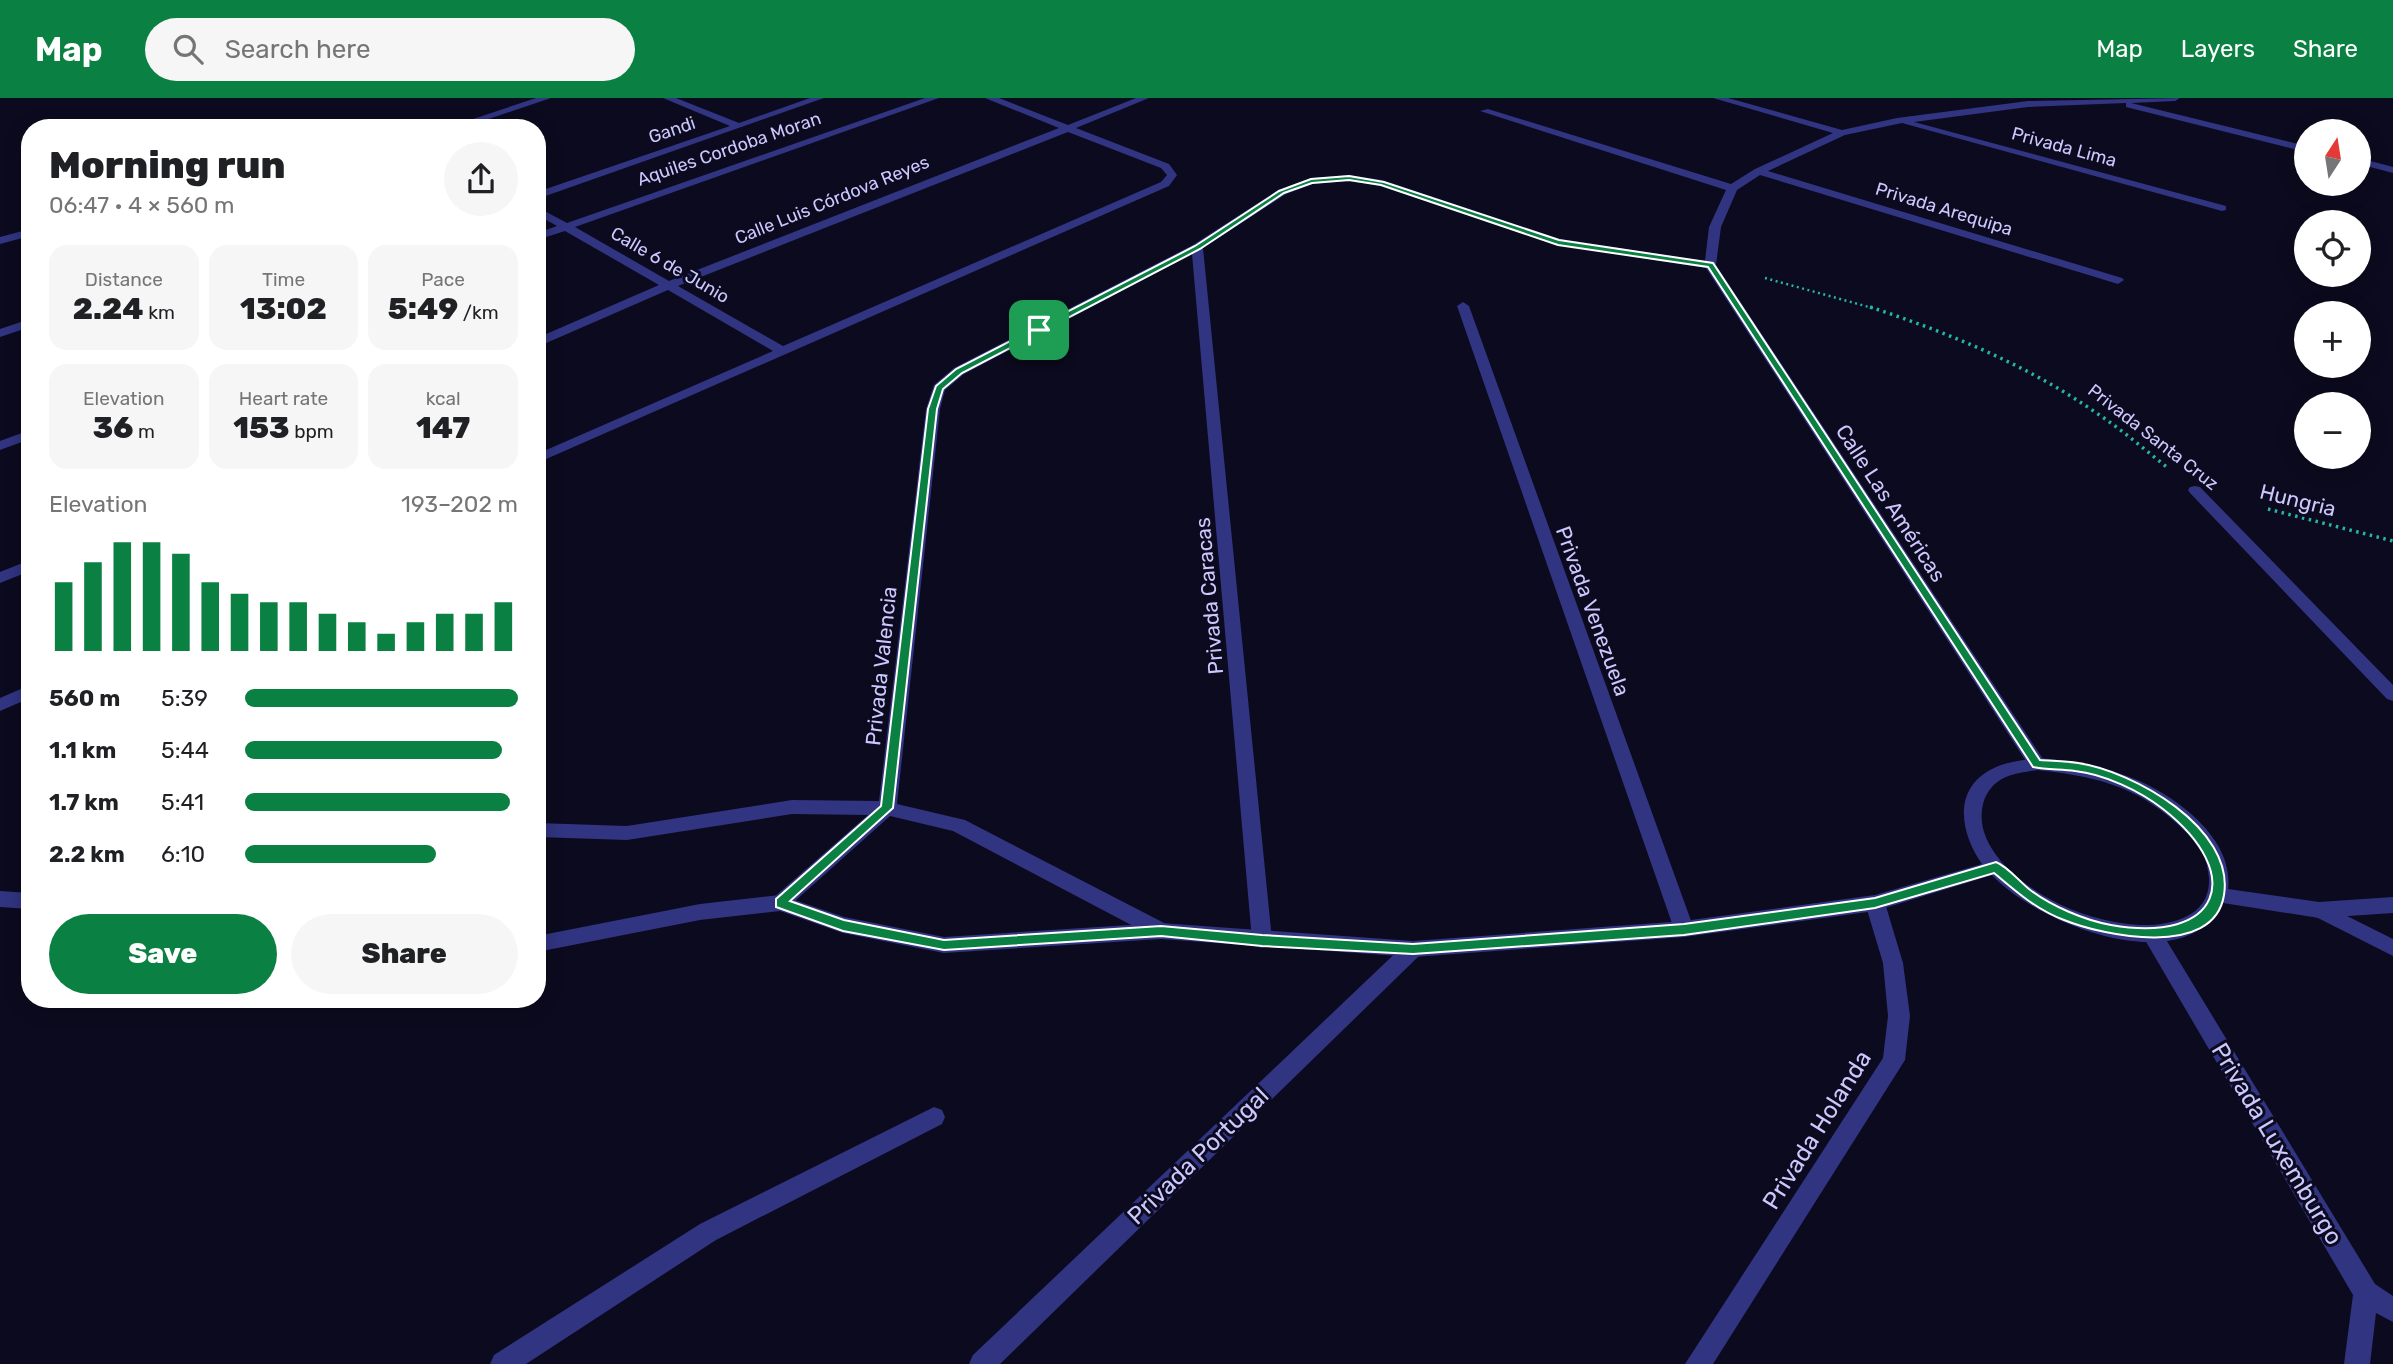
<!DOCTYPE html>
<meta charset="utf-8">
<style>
body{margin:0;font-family:Rubik,sans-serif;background:#f6f6f6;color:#202124;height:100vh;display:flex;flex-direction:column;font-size:26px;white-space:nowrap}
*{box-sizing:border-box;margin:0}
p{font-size:23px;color:#757577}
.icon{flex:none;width:38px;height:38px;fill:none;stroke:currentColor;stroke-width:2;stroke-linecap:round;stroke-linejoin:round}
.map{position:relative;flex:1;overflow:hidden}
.drawer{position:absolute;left:21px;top:21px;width:525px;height:889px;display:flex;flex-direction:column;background:#fff;border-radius:28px;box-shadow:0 4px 18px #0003}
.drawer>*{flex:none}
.needle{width:46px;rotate:12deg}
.tools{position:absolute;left:2294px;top:21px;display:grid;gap:14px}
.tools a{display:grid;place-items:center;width:77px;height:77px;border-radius:50%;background:#fff;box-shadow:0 4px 18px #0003;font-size:35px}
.pin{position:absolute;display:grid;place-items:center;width:60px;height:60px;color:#fff;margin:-30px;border-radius:14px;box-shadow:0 4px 10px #0006}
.round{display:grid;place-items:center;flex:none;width:74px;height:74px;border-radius:37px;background:#f6f6f6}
.head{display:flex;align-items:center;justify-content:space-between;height:119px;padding:0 28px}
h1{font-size:38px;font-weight:800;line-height:52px}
.metrics{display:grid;grid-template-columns:repeat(3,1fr);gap:10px;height:119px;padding:7px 28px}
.metrics div{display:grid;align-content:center;border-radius:18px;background:#f6f6f6;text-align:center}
.metrics b{font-size:30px;font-weight:800}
.metrics small{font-size:19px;font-weight:400}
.metrics p{font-size:19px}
.chart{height:196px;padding:14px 28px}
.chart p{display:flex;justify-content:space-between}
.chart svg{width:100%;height:126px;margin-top:7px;stroke:#0b8043;stroke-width:6}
.primary-button{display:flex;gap:14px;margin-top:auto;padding:14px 28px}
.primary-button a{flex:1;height:80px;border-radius:42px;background:#0b8043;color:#fff;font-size:28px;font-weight:800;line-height:80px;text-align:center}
.primary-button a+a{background:#f6f6f6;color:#202124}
ul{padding:0 28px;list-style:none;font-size:23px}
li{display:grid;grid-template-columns:112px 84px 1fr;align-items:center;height:52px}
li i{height:18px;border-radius:9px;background:#0b8043}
header{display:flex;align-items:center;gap:42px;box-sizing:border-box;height:98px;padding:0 35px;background:#0b8043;color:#fff}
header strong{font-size:33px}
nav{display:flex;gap:38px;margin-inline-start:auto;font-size:24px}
.search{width:490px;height:63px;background:#f6f6f6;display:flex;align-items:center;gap:18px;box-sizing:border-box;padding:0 24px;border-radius:38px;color:#757577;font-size:26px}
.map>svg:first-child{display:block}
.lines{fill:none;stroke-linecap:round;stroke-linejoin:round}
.path-far1{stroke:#24b7a5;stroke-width:2.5;stroke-dasharray:2 3.5;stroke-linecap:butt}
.path{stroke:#24b7a5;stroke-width:3.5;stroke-dasharray:2.5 4.5;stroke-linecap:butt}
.minor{fill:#313481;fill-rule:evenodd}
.tertiary{fill:#313481;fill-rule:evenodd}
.route{fill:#0b8043;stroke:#fff;stroke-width:2;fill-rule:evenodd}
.labels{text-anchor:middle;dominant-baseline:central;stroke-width:6;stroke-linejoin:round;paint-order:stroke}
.far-street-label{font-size:18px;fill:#cbc8ff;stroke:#0c0a1e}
.street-label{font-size:21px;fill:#cbc8ff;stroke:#0c0a1e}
.near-street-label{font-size:24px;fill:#cbc8ff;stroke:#0c0a1e}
</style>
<header>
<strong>Map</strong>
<div class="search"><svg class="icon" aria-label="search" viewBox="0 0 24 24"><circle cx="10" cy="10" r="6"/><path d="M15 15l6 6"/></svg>Search here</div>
<nav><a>Map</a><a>Layers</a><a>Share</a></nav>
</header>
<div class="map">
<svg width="2393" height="1266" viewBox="0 0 2393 1266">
<rect width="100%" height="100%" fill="#0c0a1e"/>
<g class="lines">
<path class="path-far1" d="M1765,180L1876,211"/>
<path class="path" d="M1870,209C1949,235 2027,267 2095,314C2121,331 2144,351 2168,370
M2268,411L2393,443"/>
<path class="minor" d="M536,0H551L462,30H446Z
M663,0H676L739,25L810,0H824L537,101V94L730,28Z
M925,0H939L575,129L669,183L1059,30L985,0H999L1068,27L1136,0H1149L1076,30L1169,66L1177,77L1169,88L537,365V356L773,253L668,192L537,249V240L659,187L565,133L537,142V135L557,128L537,117V109L567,125ZM1068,34L1161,70L1167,77L1161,84L783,248L678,188Z
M1713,0H1728L1842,32L1897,20L2028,3L2180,0L2175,3L2131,5L2306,48V54L2126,9V5L2028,9L1914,24L2226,108V112L2222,113L1902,25L1845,37L1768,73L2122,180L2124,182L2118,186L1760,77L1737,92L1721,129L1716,167L2043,661L2046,666L2043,671H2031L1706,170L1558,147L1380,88L1349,83L1313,86L1286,96L1203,150L1272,842L1269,848L1262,850L1255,848L1252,842L1192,156L964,276L945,292L940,311L897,706L965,722L1168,827L1171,833L1168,839L1161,841L1154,839L953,733L890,718L787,810L780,813L773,810L770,805L773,800L868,717L792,716L627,742L537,739V725L627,728L792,702L879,703L926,311L934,287L954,270L1193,147L1278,92L1311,80L1349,77L1382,82L1560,141L1705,163L1709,129L1726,92L1480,13L1488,11L1731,86L1755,71L1833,35Z
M2359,60L2393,69V75L2359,66Z
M30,131V138L0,146V139Z
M1463,204L1469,208L1694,831L1691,837L1684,839L1677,837L1674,831L1457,208Z
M30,221V229L0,239V231Z
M30,332V341L0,352V343Z
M2195,388L2200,389L2393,587V603L2387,601L2190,395L2188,392L2190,389Z
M30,462V473L0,485V474Z
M30,587V600L0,613V600Z
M1875,797L1882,800L1885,805L1903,865L1910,918L1905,962L1713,1266H1685L1883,960L1888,918L1883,865L1865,805L1868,800Z
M2319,804L2393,841V858L2312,817L2309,812L2312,807Z
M2152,828L2159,830L2375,1186L2393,1198V1224L2376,1215L2370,1266H2344L2353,1197L2145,842L2142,836L2145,830Z
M1413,843L1420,845L1423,851L1420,857L1000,1266H969L973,1257L1406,845Z
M934,1009L942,1012L945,1019L942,1026L716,1142L526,1266H490L494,1257L700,1126Z"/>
<path class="tertiary" d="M2037,660C2068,662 2098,667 2127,678C2169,693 2235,738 2228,791L2319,804L2393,799V815L2319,820L2223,805C2184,885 2036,825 1992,777L1875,813L1684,839L1413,859L1161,841L944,855L843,835L780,813L700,822L537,854V838L700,806L780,797L844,819L944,839L1161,825L1413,843L1684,823L1875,797L1982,766C1961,736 1952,693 1990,672C2004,664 2021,662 2037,660ZM2037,672C2075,676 2111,682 2144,701C2165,714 2189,733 2202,755C2207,763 2208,772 2209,780C2211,819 2170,828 2140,827C2108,825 2076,816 2048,800C2017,783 1973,747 1983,706C1986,694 1994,684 2006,679C2015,675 2027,674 2037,672Z
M0,793L30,795V811L0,809Z"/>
</g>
<path class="route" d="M1349,78L1384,84L1559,142L1713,165L2040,662C2053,663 2066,663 2078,665C2133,673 2235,730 2224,797C2214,861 2103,838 2064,822C2037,812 2015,793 1994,775L1875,810L1684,837L1413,856L1262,848L1161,838L944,852L843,833L776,809V801L881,708L928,311L936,288L956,271L1195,148L1279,93L1311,81ZM1349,82L1381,87L1558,147L1708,169L2033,669C2047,672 2061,671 2075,673C2104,676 2140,693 2163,711C2247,777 2220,846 2111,827C2084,822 2051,808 2029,791C2018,782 2008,769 1996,764L1875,800L1684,826L1413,846L1262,837L1161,828L944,842L844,822L790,803L893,710L937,311L943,291L962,275L1200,151L1284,95L1312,85Z"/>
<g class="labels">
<g class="far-street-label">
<text transform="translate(672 32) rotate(-19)">Gandi</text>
<text transform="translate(2064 49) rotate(15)">Privada Lima</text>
<text transform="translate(729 51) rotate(-19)">Aquiles Cordoba Moran</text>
<text transform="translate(832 102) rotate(-22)">Calle Luis Córdova Reyes</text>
<text transform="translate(1944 111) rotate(17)">Privada Arequipa</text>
<text transform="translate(670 167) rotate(30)">Calle 6 de Junio</text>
<text transform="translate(2153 339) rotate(38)">Privada Santa Cruz</text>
</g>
<g class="street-label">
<text transform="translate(2298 402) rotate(14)">Hungria</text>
<text transform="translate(1891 405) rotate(57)">Calle Las Américas</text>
<text transform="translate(1209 498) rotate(-95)">Privada Caracas</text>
<text transform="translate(1593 513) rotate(70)">Privada Venezuela</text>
<text transform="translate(881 568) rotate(-84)">Privada Valencia</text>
</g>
<g class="near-street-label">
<text transform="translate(1817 1032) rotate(-58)">Privada Holanda</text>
<text transform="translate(2277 1046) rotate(59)">Privada Luxemburgo</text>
<text transform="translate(1198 1058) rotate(-44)">Privada Portugal</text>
</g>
</g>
</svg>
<div class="tools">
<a><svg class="needle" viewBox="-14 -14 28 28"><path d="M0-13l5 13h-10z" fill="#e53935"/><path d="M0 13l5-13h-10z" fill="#757577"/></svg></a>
<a><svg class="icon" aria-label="locate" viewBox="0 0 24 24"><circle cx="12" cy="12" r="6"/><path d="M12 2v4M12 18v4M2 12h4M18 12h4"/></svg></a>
<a>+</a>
<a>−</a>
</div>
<div class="pin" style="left:1039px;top:232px;background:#1e9e55"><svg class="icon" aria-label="arrive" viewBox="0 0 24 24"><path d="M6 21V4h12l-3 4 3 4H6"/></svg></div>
<section class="drawer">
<div class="head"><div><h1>Morning run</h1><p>06:47 · 4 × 560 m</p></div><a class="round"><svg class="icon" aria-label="share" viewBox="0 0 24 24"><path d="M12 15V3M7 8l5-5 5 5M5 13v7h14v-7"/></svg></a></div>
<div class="metrics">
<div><p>Distance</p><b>2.24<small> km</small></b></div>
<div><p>Time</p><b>13:02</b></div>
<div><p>Pace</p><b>5:49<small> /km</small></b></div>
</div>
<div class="metrics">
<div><p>Elevation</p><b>36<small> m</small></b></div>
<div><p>Heart rate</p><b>153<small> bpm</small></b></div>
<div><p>kcal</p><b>147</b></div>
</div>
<div class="chart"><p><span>Elevation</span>193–202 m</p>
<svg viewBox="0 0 160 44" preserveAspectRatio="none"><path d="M5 44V20M15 44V13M25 44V6M35 44V6M45 44V10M55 44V20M65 44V24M75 44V27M85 44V27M95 44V31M105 44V34M115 44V38M125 44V34M135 44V31M145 44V31M155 44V27"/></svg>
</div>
<ul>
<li><b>560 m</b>5:39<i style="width:100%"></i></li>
<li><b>1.1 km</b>5:44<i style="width:94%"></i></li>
<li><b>1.7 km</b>5:41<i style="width:97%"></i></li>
<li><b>2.2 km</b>6:10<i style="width:70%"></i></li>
</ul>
<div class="primary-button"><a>Save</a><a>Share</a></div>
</section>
</div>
